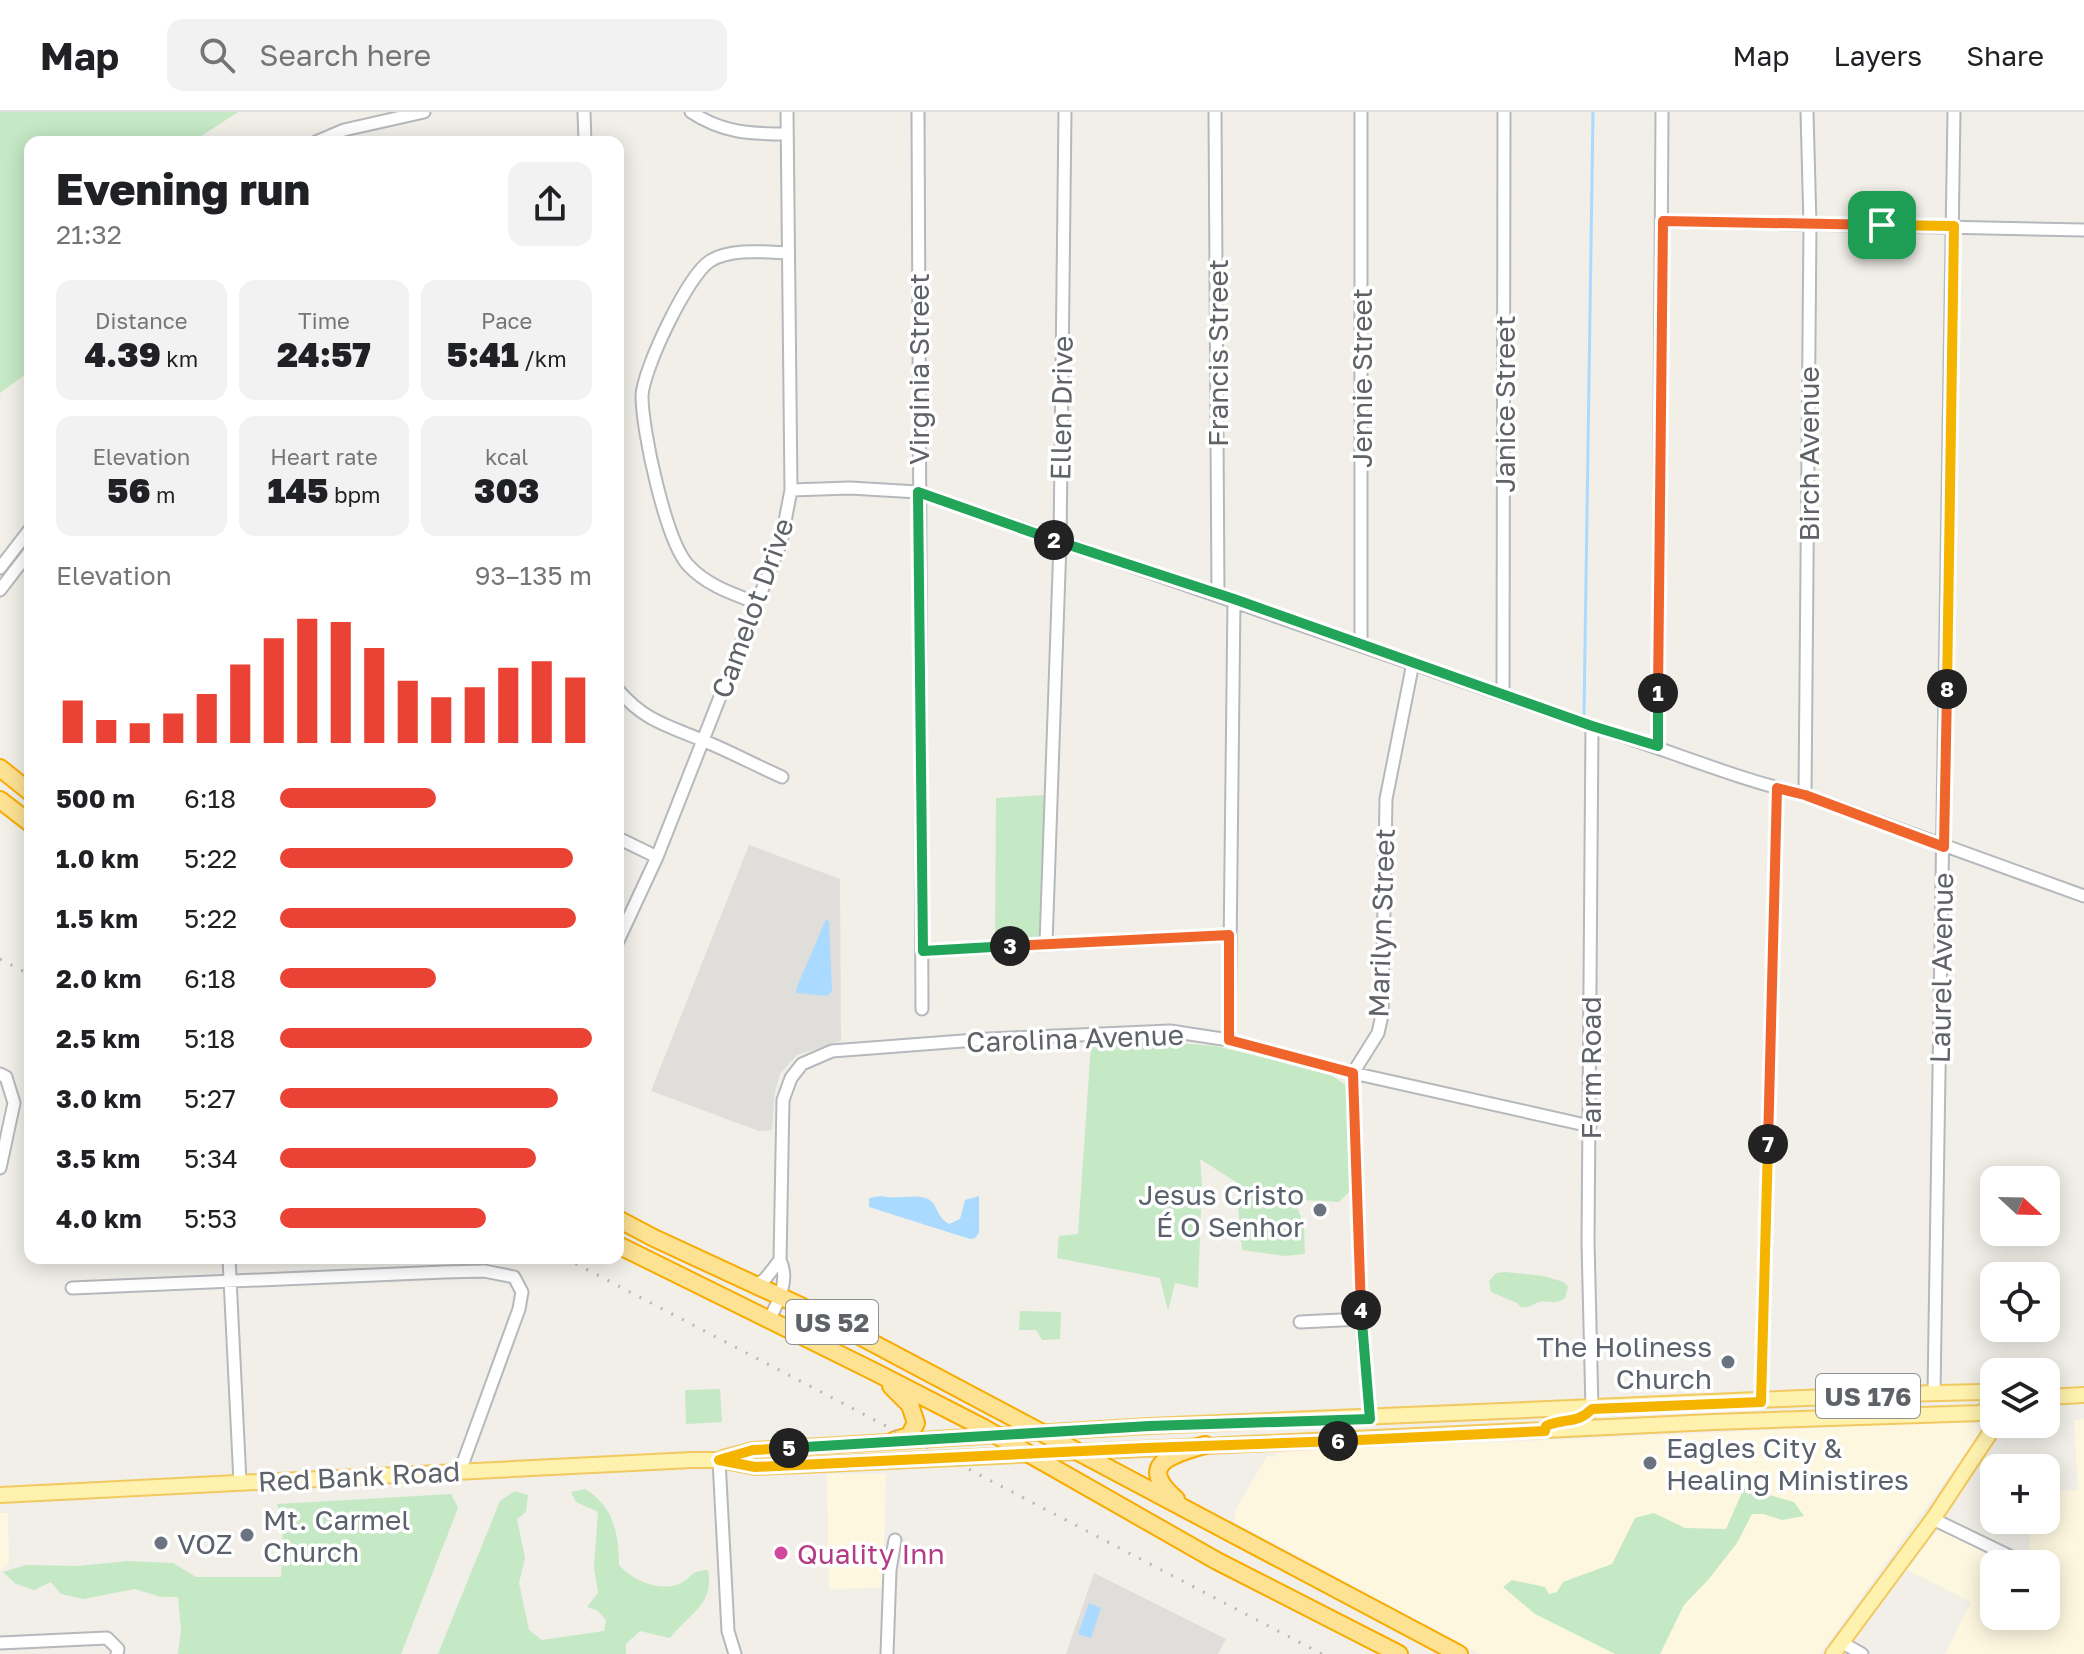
<!DOCTYPE html>
<meta charset="utf-8">
<style>
body{margin:0;font-family:"Golos Text",sans-serif;background:#f2f2f2;color:#202124;height:100vh;display:flex;flex-direction:column;font-size:30px;white-space:nowrap}
*{box-sizing:border-box;margin:0}
p{font-size:26px;color:#757577}
.icon{flex:none;width:44px;height:44px;fill:none;stroke:currentColor;stroke-width:2;stroke-linecap:round;stroke-linejoin:round}
.map{position:relative;flex:1;overflow:hidden}
.details{position:absolute;left:24px;top:24px;width:600px;height:1128px;display:flex;flex-direction:column;background:#fff;border-radius:16px;box-shadow:0 4px 20px #0003}
.details>*{flex:none}
.needle{width:52px;rotate:112deg}
.fabs{position:absolute;left:1980px;top:1054px;display:grid;gap:16px}
.fabs a{display:grid;place-items:center;width:80px;height:80px;border-radius:16px;background:#fff;box-shadow:0 4px 20px #0003;font-size:40px}
.pin{position:absolute;display:grid;place-items:center;width:68px;height:68px;color:#fff;margin:-34px;border-radius:16px;box-shadow:0 4px 12px #0006}
.km{position:absolute;width:40px;height:40px;margin:-20px;border-radius:50%;background:#222;color:#fff;font-size:22px;line-height:40px;text-align:center}
.round{display:grid;place-items:center;flex:none;width:84px;height:84px;border-radius:16px;background:#f2f2f2}
.headline{display:flex;align-items:center;justify-content:space-between;height:136px;padding:0 32px}
h1{font-size:44px;font-weight:800;line-height:60px}
.stats{display:grid;grid-template-columns:repeat(3,1fr);gap:12px;height:136px;padding:8px 32px}
.stats div{display:grid;align-content:center;border-radius:16px;background:#f2f2f2;text-align:center}
.stats b{font-size:34px;font-weight:800}
.stats small{font-size:22px;font-weight:400}
.stats p{font-size:22px}
.chart{height:224px;padding:16px 32px}
.chart p{display:flex;justify-content:space-between}
.chart svg{width:100%;height:144px;margin-top:8px;stroke:#ea4335;stroke-width:6}
ul{padding:0 32px;list-style:none;font-size:26px}
li{display:grid;grid-template-columns:128px 96px 1fr;align-items:center;height:60px}
li i{height:20px;border-radius:10px;background:#ea4335}
header{display:flex;align-items:center;gap:48px;box-sizing:border-box;height:112px;padding:0 40px;background:#fff;border-bottom:2px solid #e0e0e0}
header strong{font-size:38px}
nav{display:flex;gap:44px;margin-inline-start:auto;font-size:28px}
.search{width:560px;height:72px;background:#f2f2f2;display:flex;align-items:center;gap:20px;box-sizing:border-box;padding:0 28px;border-radius:16px;color:#757577;font-size:30px}
.map>svg:first-child{display:block}
.commercial{fill:#fef7e0}
.industrial{fill:#e0deda}
.green{fill:#c5e8c5}
.water{fill:#aadaff}
.lines{fill:none;stroke-linecap:round;stroke-linejoin:round}
.stream{stroke:#aadaff;stroke-width:3}
.minor-casing{stroke:#b5b8bc;stroke-width:15}
.major-casing{stroke:#f2c960;stroke-width:18}
.highway-casing{stroke:#f9ab00;stroke-width:20}
.minor{stroke:#fff;stroke-width:11}
.major{stroke:#fff2af;stroke-width:14}
.highway{stroke:#fde293;stroke-width:16}
.rail{stroke:#b6b7b8;stroke-width:3;stroke-dasharray:2 10;stroke-linecap:butt}
.split-1-casing{stroke:#fff;stroke-width:16}
.split-2-casing{stroke:#fff;stroke-width:16}
.split-3-casing{stroke:#fff;stroke-width:16}
.split-4-casing{stroke:#fff;stroke-width:16}
.split-5-casing{stroke:#fff;stroke-width:16}
.split-6-casing{stroke:#fff;stroke-width:16}
.split-7-casing{stroke:#fff;stroke-width:16}
.split-8-casing{stroke:#fff;stroke-width:16}
.split-9-casing{stroke:#fff;stroke-width:16}
.split-1{stroke:#f0652b;stroke-width:10}
.split-2{stroke:#22a559;stroke-width:10}
.split-3{stroke:#22a559;stroke-width:10}
.split-4{stroke:#f0652b;stroke-width:10}
.split-5{stroke:#22a559;stroke-width:10}
.split-6{stroke:#f5b400;stroke-width:10}
.split-7{stroke:#f5b400;stroke-width:10}
.split-8{stroke:#f0652b;stroke-width:10}
.split-9{stroke:#f5b400;stroke-width:10}
.worship-dot{fill:#6b7280;stroke:#fff;stroke-width:3}
.hotel-dot{fill:#d1479c;stroke:#fff;stroke-width:3}
.labels{text-anchor:middle;dominant-baseline:central;stroke-width:7;stroke-linejoin:round;paint-order:stroke}
.shield{fill:#fff;stroke:#8f9295;stroke-width:2}
.shield-label{font-size:26px;font-weight:bold;fill:#5f6368}
.street-label{font-size:28px;fill:#5f6368;stroke:#fff}
.worship-label{font-size:28px;fill:#5b616d;stroke:#fff;text-anchor:start}
.hotel-label{font-size:28px;fill:#b23c85;stroke:#fff;text-anchor:start}
</style>
<header>
<strong>Map</strong>
<div class="search"><svg class="icon" aria-label="search" viewBox="0 0 24 24"><circle cx="10" cy="10" r="6"/><path d="M15 15l6 6"/></svg>Search here</div>
<nav><a>Map</a><a>Layers</a><a>Share</a></nav>
</header>
<div class="map">
<svg width="2084" height="1542" viewBox="0 0 2084 1542">
<rect width="100%" height="100%" fill="#f1efe8"/>
<path class="commercial" d="M2084,1307V1542H1945L1971,1490L1907,1458L1938,1417L2009,1452H1994V1504H2046V1452H2021L2029,1438L2031,1408H2046V1379L2078,1378L2074,1308Z
M1968,1309L1977,1313L1978,1322L1975,1328L1820,1542H1480L1234,1410L1236,1403L1234,1401L1267,1344L1274,1345L1278,1340Z
M827,1362H886L883,1476L829,1477Z
M0,1401H8L9,1451L0,1459Z"/>
<path class="industrial" d="M749,733L840,767L841,929L797,943L780,962L775,980L772,1018L759,1019L651,979Z
M1094,1461L1226,1527L1218,1542H1066Z"/>
<path class="green" d="M0,0H238L192,30H30V259L0,281Z
M1047,683L1041,829L995,832L996,686Z
M1156,929L1215,934L1326,960L1349,975V1080L1339,1090L1302,1088L1298,1097L1304,1114L1305,1142L1285,1144L1242,1138L1236,1070L1200,1047L1202,1074L1198,1176L1175,1171L1168,1199L1160,1166L1057,1146L1059,1124L1078,1122L1091,933Z
M1506,1160L1543,1164L1564,1170L1568,1175L1565,1186C1554,1194 1550,1188 1539,1190C1532,1192 1531,1196 1521,1195L1517,1191L1491,1180L1489,1169L1496,1161Z
M1020,1199L1061,1200L1060,1227L1042,1228L1036,1218H1019Z
M720,1277L722,1310L686,1312L685,1278Z
M1744,1376L1794,1390L1804,1404L1782,1408L1763,1402H1752L1737,1431L1708,1468L1684,1493L1660,1542H1615L1535,1502L1503,1475L1512,1468L1545,1475L1549,1482L1557,1480L1563,1470L1612,1452L1635,1406L1654,1401L1685,1416L1726,1417Z
M585,1377C613,1393 619,1422 619,1453C632,1468 658,1480 679,1472C694,1466 687,1459 708,1458C715,1492 689,1502 670,1526L640,1519L626,1532V1542H438L500,1389L515,1379L528,1383L526,1400L517,1407L525,1446L519,1471L529,1518L542,1528L604,1519L606,1508L598,1499L587,1495L598,1481L594,1455L598,1400L576,1390L571,1380Z
M451,1382L458,1396L401,1542H178L181,1518L178,1485H161L135,1477L83,1487L61,1482L51,1470L34,1478L16,1472L3,1460L26,1453L78,1454L128,1449L173,1451L196,1465H281L283,1412L277,1392Z"/>
<path class="water" d="M826,807L829,810L832,879L827,884L797,881L796,877Z
M881,1084C896,1088 916,1081 928,1087C938,1092 936,1105 949,1112L960,1107L965,1088L979,1084V1121L975,1126L970,1127L869,1095V1086Z
M1089,1491L1101,1496L1091,1526L1078,1522Z"/>
<g class="lines">
<path class="stream" d="M1584,602L1593,0"/>
<g class="minor-casing">
<path id="minor" d="M584,0L585,30
M691,0C723,21 750,22 787,22
M918,0L922,897
M1215,0L1218,482
M1361,0V533
M316,30L344,18L424,0
M1663,109L2084,118
M791,378L850,376L918,380L1592,614C1663,636 1733,666 1805,683L2084,784
M0,456L30,417
M0,478L30,439
M757,491C733,482 706,473 688,453C666,429 642,319 642,284C643,257 688,163 710,149C731,136 764,140 788,141
M618,578C645,609 666,613 702,628C729,639 755,653 782,665
M1503,583L1504,0
M1592,614L1588,1130L1592,1297
M1658,634L1662,0
M1805,683L1810,113L1807,0
M618,726L657,745
M618,829L657,745L781,430L791,378L787,0
M1046,832L1060,431L1065,0
M923,839L1229,823
M1229,928L1234,487
M0,962L6,965L14,991L0,1056
M229,1146L240,1370
M757,1173L765,1167L780,1148
M72,1176L444,1160L484,1159L514,1165L522,1180L519,1197L460,1359
M769,1208C778,1191 790,1167 780,1148L783,988L791,966L802,952L832,939L989,927L1170,919L1229,928L1353,961L1590,1014
M1300,1210L1361,1207
M1934,1281L1954,0
M1761,1290L1777,676
M1370,1307L1361,1207L1353,961L1378,921L1382,903L1386,687L1413,551
M719,1348L728,1519L735,1542
M1933,1407L2022,1450
M1841,1530L1862,1542
M0,1531L107,1526L118,1537L117,1542
M887,1542L890,1458L895,1428"/>
</g>
<g class="major-casing">
<path id="major" d="M2046,1285L2084,1283
M1546,1315C1560,1307 1578,1311 1589,1300
M723,1346L753,1338L1149,1314L1898,1282L1981,1280L1994,1285
M0,1383L692,1348H719L755,1355L805,1353L1713,1310L1981,1301L1994,1291
M1833,1542L1933,1407L1996,1312"/>
</g>
<g class="highway-casing">
<path id="highway" d="M0,656L30,680
M0,688L30,711
M618,1107L654,1126L818,1202L1459,1542
M618,1133L875,1260L982,1315L1217,1449L1399,1542
M891,1274L910,1293L916,1311L909,1324L895,1328
M1176,1387C1135,1352 1173,1342 1205,1333"/>
</g>
<use href="#minor" class="minor"/>
<use href="#major" class="major"/>
<use href="#highway" class="highway"/>
<path class="rail" d="M0,847L30,863
M565,1146L1322,1542"/>
</g>
<g class="lines">
<g class="split-1-casing">
<path id="split-1" d="M1658,581L1663,109L1882,113"/>
</g>
<g class="split-2-casing">
<path id="split-2" d="M1054,428L1234,487L1592,614L1658,634V581"/>
</g>
<g class="split-3-casing">
<path id="split-3" d="M1010,834L923,839L918,380L1054,428"/>
</g>
<g class="split-4-casing">
<path id="split-4" d="M1010,834L1229,823V928L1353,961L1361,1198"/>
</g>
<g class="split-5-casing">
<path id="split-5" d="M789,1336L1149,1314L1370,1307L1361,1198"/>
</g>
<g class="split-6-casing">
<path id="split-6" d="M789,1336L753,1338L719,1348L755,1355L1145,1336L1338,1329"/>
</g>
<g class="split-7-casing">
<path id="split-7" d="M1338,1329L1545,1319L1546,1314C1566,1305 1576,1313 1592,1297L1761,1290L1768,1032"/>
</g>
<g class="split-8-casing">
<path id="split-8" d="M1768,1032L1777,676L1805,683L1944,735L1947,577"/>
</g>
<g class="split-9-casing">
<path id="split-9" d="M1882,113L1954,114L1947,577"/>
</g>
<use href="#split-1" class="split-1"/>
<use href="#split-2" class="split-2"/>
<use href="#split-3" class="split-3"/>
<use href="#split-4" class="split-4"/>
<use href="#split-5" class="split-5"/>
<use href="#split-6" class="split-6"/>
<use href="#split-7" class="split-7"/>
<use href="#split-8" class="split-8"/>
<use href="#split-9" class="split-9"/>
</g>
<g class="worship-dot">
<circle cx="1320" cy="1098" r="8"/>
<circle cx="1728" cy="1250" r="8"/>
<circle cx="1650" cy="1351" r="8"/>
<circle cx="247" cy="1423" r="8"/>
<circle cx="161" cy="1431" r="8"/>
</g>
<circle class="hotel-dot" cx="781" cy="1441" r="8"/>
<g class="labels">
<g class="shield">
<rect x="786" y="1188" width="92" height="44" rx="6"/>
<rect x="1816" y="1262" width="104" height="44" rx="6"/>
</g>
<g class="shield-label">
<text x="832" y="1210">US 52</text>
<text x="1868" y="1284">US 176</text>
</g>
<g class="street-label">
<text transform="translate(1217 241) rotate(-90)">Francis Street</text>
<text transform="translate(918 257) rotate(-90)">Virginia Street</text>
<text transform="translate(1361 266) rotate(-90)">Jennie Street</text>
<text transform="translate(1504 292) rotate(-90)">Janice Street</text>
<text transform="translate(1061 296) rotate(-89)">Ellen Drive</text>
<text transform="translate(1808 342) rotate(-90)">Birch Avenue</text>
<text transform="translate(752 496) rotate(-70)">Camelot Drive</text>
<text transform="translate(1381 811) rotate(-88)">Marilyn Street</text>
<text transform="translate(1941 856) rotate(-89)">Laurel Avenue</text>
<text transform="translate(1075 926) rotate(-2)">Carolina Avenue</text>
<text transform="translate(1590 956) rotate(-90)">Farm Road</text>
<text transform="translate(359 1364) rotate(-3)">Red Bank Road</text>
</g>
<g class="worship-label">
<text x="1304" y="1082" text-anchor="end">Jesus Cristo<tspan x="1304" dy="32">É O Senhor</tspan></text>
<text x="1712" y="1234" text-anchor="end">The Holiness<tspan x="1712" dy="32">Church</tspan></text>
<text x="1666" y="1335">Eagles City &amp;<tspan x="1666" dy="32">Healing Ministires</tspan></text>
<text x="263" y="1407">Mt. Carmel<tspan x="263" dy="32">Church</tspan></text>
<text x="177" y="1431">VOZ</text>
</g>
<g class="hotel-label">
<text x="797" y="1441">Quality Inn</text>
</g>
</g>
</svg>
<div class="fabs">
<a><svg class="needle" viewBox="-14 -14 28 28"><path d="M0-13l5 13h-10z" fill="#e53935"/><path d="M0 13l5-13h-10z" fill="#757577"/></svg></a>
<a><svg class="icon" aria-label="locate" viewBox="0 0 24 24"><circle cx="12" cy="12" r="6"/><path d="M12 2v4M12 18v4M2 12h4M18 12h4"/></svg></a>
<a><svg class="icon" aria-label="layers" viewBox="0 0 24 24"><path d="M12 4l9 5-9 5-9-5zM3 14l9 5 9-5"/></svg></a>
<a>+</a>
<a>−</a>
</div>
<div class="pin" style="left:1882px;top:113px;background:#1e9e55"><svg class="icon" aria-label="arrive" viewBox="0 0 24 24"><path d="M6 21V4h12l-3 4 3 4H6"/></svg></div>
<b class="km" style="left:1658px;top:581px">1</b>
<b class="km" style="left:1054px;top:428px">2</b>
<b class="km" style="left:1010px;top:834px">3</b>
<b class="km" style="left:1361px;top:1198px">4</b>
<b class="km" style="left:789px;top:1336px">5</b>
<b class="km" style="left:1338px;top:1329px">6</b>
<b class="km" style="left:1768px;top:1032px">7</b>
<b class="km" style="left:1947px;top:577px">8</b>
<section class="details">
<div class="headline"><div><h1>Evening run</h1><p>21:32</p></div><a class="round"><svg class="icon" aria-label="share" viewBox="0 0 24 24"><path d="M12 15V3M7 8l5-5 5 5M5 13v7h14v-7"/></svg></a></div>
<div class="stats">
<div><p>Distance</p><b>4.39<small> km</small></b></div>
<div><p>Time</p><b>24:57</b></div>
<div><p>Pace</p><b>5:41<small> /km</small></b></div>
</div>
<div class="stats">
<div><p>Elevation</p><b>56<small> m</small></b></div>
<div><p>Heart rate</p><b>145<small> bpm</small></b></div>
<div><p>kcal</p><b>303</b></div>
</div>
<div class="chart"><p><span>Elevation</span>93–135 m</p>
<svg viewBox="0 0 160 44" preserveAspectRatio="none"><path d="M5 44V31M15 44V37M25 44V38M35 44V35M45 44V29M55 44V20M65 44V12M75 44V6M85 44V7M95 44V15M105 44V25M115 44V30M125 44V27M135 44V21M145 44V19M155 44V24"/></svg>
</div>
<ul>
<li><b>500 m</b>6:18<i style="width:50%"></i></li>
<li><b>1.0 km</b>5:22<i style="width:94%"></i></li>
<li><b>1.5 km</b>5:22<i style="width:95%"></i></li>
<li><b>2.0 km</b>6:18<i style="width:50%"></i></li>
<li><b>2.5 km</b>5:18<i style="width:100%"></i></li>
<li><b>3.0 km</b>5:27<i style="width:89%"></i></li>
<li><b>3.5 km</b>5:34<i style="width:82%"></i></li>
<li><b>4.0 km</b>5:53<i style="width:66%"></i></li>
</ul>
</section>
</div>
